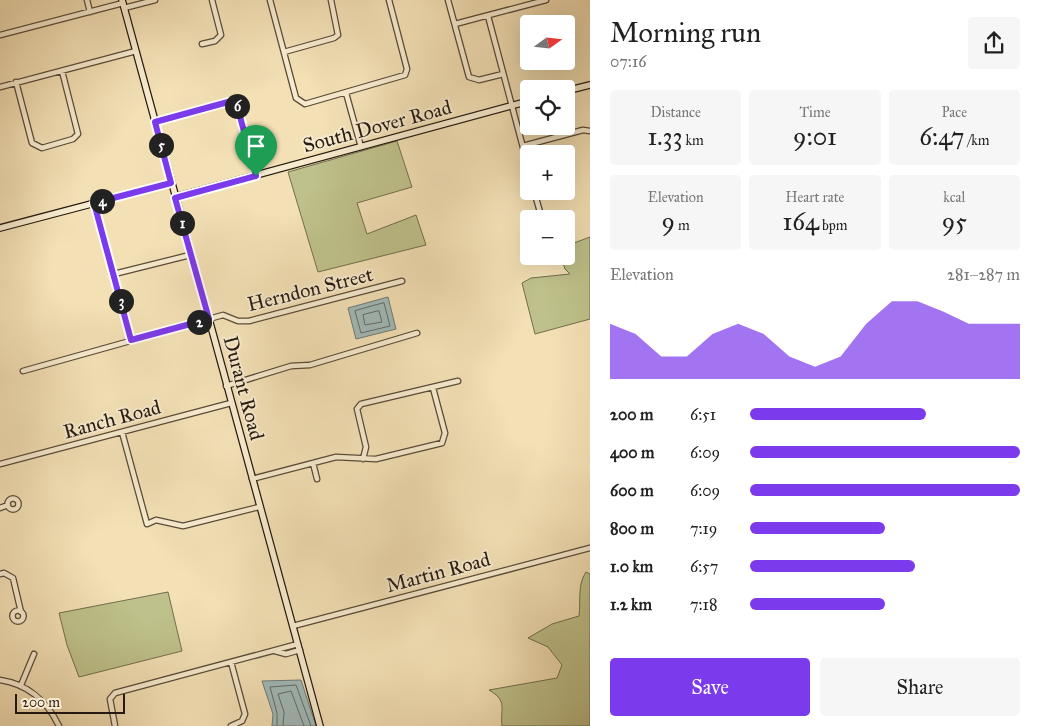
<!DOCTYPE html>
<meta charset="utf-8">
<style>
body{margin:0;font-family:"IM FELL Great Primer",serif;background:#f6f6f6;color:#222;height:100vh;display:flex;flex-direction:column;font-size:19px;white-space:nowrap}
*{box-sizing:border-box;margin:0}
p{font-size:16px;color:#767676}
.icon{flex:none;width:28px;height:28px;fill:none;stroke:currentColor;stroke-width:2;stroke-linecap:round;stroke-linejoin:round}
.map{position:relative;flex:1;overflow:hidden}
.details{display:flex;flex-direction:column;background:#fff;width:450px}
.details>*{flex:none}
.needle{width:32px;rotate:75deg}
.fabs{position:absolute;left:520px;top:15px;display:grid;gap:10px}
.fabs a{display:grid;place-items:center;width:55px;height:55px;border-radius:5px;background:#fff;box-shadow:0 5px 20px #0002;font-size:25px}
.scale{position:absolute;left:15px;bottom:12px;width:110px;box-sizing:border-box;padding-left:5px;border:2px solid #261910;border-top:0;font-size:14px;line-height:18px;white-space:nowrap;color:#261910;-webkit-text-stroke:4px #f7ebcf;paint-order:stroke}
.pin{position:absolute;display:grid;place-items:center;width:42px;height:42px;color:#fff;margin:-51px -21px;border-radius:50% 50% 50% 0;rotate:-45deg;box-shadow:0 0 5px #0007}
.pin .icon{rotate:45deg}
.km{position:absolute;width:25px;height:25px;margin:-12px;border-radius:50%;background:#222;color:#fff;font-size:14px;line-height:25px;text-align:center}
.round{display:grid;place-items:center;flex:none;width:52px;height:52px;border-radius:5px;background:#f6f6f6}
.overview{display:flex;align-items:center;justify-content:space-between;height:85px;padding:0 20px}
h1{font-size:28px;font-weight:600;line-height:38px}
.figures{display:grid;grid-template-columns:repeat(3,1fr);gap:8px;height:85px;padding:5px 20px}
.figures div{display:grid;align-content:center;border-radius:5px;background:#f6f6f6;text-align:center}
.figures b{font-size:25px;font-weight:600}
.figures small{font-size:14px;font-weight:400}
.figures p{font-size:14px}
.chart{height:140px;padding:10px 20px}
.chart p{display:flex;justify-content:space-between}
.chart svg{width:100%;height:90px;margin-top:5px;fill:#7c3aed;opacity:.7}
.button{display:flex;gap:10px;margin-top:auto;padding:10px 20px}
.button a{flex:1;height:58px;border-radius:5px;background:#7c3aed;color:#fff;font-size:20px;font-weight:600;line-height:58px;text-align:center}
.button a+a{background:#f6f6f6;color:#222}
ul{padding:0 20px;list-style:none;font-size:16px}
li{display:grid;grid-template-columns:80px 60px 1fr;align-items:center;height:38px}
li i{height:12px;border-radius:6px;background:#7c3aed}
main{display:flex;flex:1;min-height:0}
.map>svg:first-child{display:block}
.green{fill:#bec18b;stroke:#726d4e}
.water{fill:#a0bab9;stroke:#6f7a75}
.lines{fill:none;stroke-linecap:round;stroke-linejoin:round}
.shore{stroke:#636a64;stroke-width:1}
.street-casing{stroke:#594b39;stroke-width:7}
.secondary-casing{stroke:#261910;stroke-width:8}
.street{stroke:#f7ebcf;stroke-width:4.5}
.secondary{stroke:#f7ebcf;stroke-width:5.5}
.route-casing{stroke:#fff;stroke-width:10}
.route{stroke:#7c3aed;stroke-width:6}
.labels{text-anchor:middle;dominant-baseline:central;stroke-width:4;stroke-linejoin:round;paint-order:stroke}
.street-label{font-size:20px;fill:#261910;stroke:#f7ebcf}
</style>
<main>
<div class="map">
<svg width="590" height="726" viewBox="0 0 590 726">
<rect width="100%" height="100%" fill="#f3e0b5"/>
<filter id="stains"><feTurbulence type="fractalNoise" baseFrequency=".004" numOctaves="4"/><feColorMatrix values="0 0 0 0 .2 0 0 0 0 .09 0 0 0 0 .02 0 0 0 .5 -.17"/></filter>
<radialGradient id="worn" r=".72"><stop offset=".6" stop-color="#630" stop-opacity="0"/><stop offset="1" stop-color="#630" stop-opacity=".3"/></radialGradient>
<path class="green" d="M397,141L412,187L357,203L367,234L416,215L426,245L318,272L288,172Z
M590,237V319L535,334L522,283L531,278L570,274L565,269L561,256H566V246Z
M586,572L590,574V726H502C500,708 508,701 489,690L557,678L562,665L548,647L528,638L552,624L579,616C581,601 577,585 586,572Z
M168,592L182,651L79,677L67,645L59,613Z"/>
<path class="water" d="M388,297L396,329L356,339L348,308Z
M301,680L316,726H272L273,714L262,681Z"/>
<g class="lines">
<path class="shore" d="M384,303L390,326L361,333L355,311Z
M379,311L382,322L365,325L363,315Z
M277,726V713L270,687L296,685L311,726
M283,726L284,712L278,694L291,691L304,726"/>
<g class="street-casing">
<path id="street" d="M87,0L90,12
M270,0L296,98L305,104L405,75L407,69L389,0
M448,0L469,77L479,80L503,74
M124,8L155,0
M488,16L529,170
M455,24L546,0
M0,35L123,3
M202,44L215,41L221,35L212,0
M284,52L334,38L338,35L331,0
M16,82L32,143L42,148L73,139L78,134L62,71
M0,87L136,51
M346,93L361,147
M155,122L228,102L234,103L238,109L256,175
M523,146L583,130L590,131
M534,191L542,219
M94,203L131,340
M114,274L190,255
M23,371L223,315L238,321H249L402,281
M226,386L291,366L310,365L417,333
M122,432L147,524L156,520L183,526L259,507
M363,459L366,447L357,409L361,404L458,381
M313,463L317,479
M0,464L231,403
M252,479L336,457L376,459L442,443L445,433L433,388
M7.5 504a5.5 5.5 0 1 1 11 0a5.5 5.5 0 1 1-11 0Z
M0,508L8,505
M0,574L4,573L13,578L21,612
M12.5 616a5.5 5.5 0 1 1 11 0a5.5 5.5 0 1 1-11 0Z
M293,626L590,548
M275,651L286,654L300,650
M0,680C27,684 47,701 59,726
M21,685L34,654
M115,726L110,699L115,693L298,644
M231,726L242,721L245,714L231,662"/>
</g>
<g class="secondary-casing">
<path id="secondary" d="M122,0L320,726
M566,91L590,85
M175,197L529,101
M0,228L171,183"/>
</g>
<use href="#street" class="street"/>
<use href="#secondary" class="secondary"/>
</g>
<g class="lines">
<g class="route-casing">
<path id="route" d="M228,102L234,103L238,109L256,176L175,198L209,319L131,340L94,203L171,183L155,122Z"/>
</g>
<use href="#route" class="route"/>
</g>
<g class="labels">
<g class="street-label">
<text transform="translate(377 126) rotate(-15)">South Dover Road</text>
<text transform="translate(310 289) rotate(-14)">Herndon Street</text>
<text transform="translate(244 388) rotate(75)">Durant Road</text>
<text transform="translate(112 419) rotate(-15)">Ranch Road</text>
<text transform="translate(438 572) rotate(-15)">Martin Road</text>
</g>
</g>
<rect width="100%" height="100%" filter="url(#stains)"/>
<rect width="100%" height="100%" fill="url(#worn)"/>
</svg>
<div class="fabs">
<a><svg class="needle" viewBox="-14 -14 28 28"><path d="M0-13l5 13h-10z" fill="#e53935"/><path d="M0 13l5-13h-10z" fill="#767676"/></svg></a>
<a><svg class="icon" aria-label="locate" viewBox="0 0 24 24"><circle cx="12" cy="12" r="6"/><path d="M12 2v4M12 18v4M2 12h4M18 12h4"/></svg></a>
<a>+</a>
<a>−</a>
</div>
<div class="scale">200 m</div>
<div class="pin" style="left:256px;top:176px;background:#1e9e55"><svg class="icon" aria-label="arrive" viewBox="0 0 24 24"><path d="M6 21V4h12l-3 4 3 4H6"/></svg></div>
<b class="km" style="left:182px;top:223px">1</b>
<b class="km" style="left:199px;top:322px">2</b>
<b class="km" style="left:121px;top:301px">3</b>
<b class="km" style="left:102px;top:201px">4</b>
<b class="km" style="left:161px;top:145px">5</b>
<b class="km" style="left:237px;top:106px">6</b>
</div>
<section class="details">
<div class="overview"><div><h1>Morning run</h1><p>07:16</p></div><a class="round"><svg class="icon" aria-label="share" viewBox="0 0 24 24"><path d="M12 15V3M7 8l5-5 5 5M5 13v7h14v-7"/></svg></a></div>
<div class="figures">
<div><p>Distance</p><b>1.33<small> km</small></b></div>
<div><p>Time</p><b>9:01</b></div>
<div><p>Pace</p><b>6:47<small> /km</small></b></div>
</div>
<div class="figures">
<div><p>Elevation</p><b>9<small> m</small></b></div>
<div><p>Heart rate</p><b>164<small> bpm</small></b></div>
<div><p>kcal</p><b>95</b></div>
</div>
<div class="chart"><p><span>Elevation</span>281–287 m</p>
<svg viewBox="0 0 160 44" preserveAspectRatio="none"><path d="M0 44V17L10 22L20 33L30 33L40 22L50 17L60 22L70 33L80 38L90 33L100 17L110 6L120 6L130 11L140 17L150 17L160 17V44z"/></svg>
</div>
<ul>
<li><b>200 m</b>6:51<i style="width:65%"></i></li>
<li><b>400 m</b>6:09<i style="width:100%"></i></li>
<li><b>600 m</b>6:09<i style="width:100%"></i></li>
<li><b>800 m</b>7:19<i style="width:50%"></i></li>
<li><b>1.0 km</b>6:57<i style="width:61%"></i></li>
<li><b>1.2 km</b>7:18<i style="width:50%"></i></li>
</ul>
<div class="button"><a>Save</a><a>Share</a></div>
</section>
</main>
